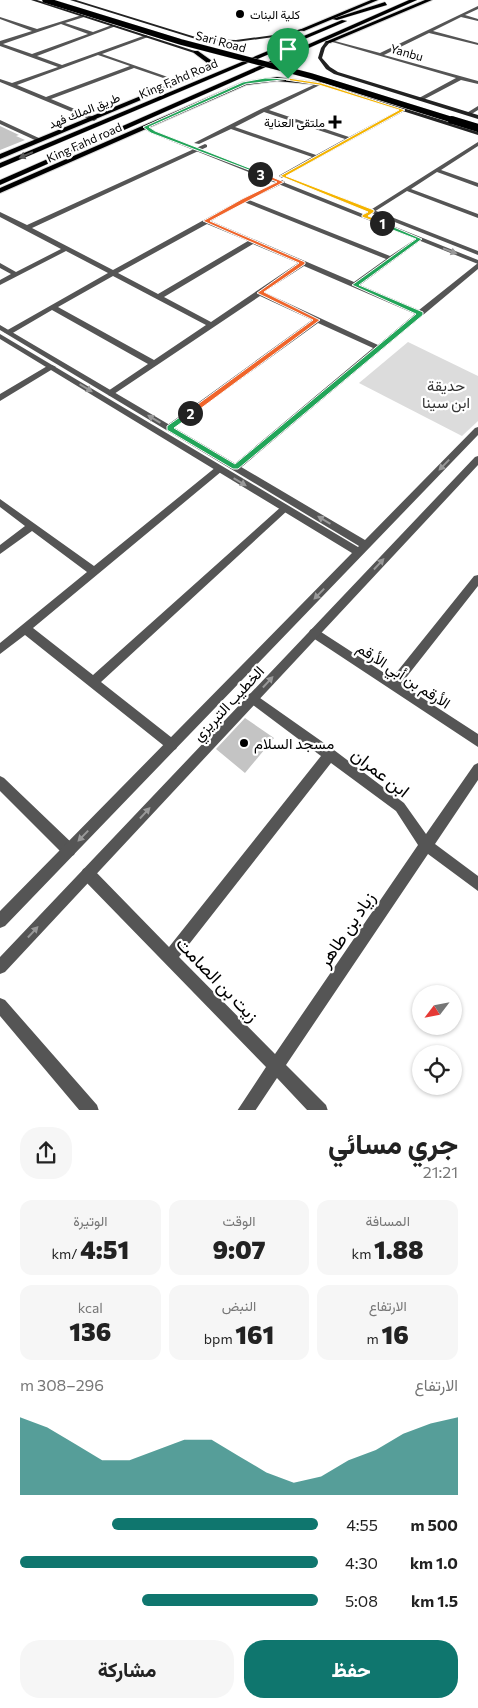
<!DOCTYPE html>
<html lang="ar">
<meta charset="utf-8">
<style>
body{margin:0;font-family:Commissioner,Vazirmatn,sans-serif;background:#f6f6f6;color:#222;direction:rtl;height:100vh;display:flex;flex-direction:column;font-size:19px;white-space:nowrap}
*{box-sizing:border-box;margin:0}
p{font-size:16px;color:#767676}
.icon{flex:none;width:28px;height:28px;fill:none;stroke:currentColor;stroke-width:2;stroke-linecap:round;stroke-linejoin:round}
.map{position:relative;height:1110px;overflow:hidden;direction:ltr}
.sheet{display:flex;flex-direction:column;background:#fff;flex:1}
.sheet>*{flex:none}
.needle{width:32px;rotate:238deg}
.tools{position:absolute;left:412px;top:985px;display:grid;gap:10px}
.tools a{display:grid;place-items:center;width:50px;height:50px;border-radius:50%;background:#fff;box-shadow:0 1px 4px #0004;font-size:25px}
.pin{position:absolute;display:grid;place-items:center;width:42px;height:42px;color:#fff;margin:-51px -21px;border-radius:50% 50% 50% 0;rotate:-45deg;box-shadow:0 0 5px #0007}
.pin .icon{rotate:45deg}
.km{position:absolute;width:25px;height:25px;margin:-12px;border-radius:50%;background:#222;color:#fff;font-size:14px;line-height:25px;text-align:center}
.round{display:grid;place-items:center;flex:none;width:52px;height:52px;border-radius:20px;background:#f6f6f6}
.overview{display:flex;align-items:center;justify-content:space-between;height:85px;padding:0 20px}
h1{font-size:28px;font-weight:800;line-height:38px}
.figures{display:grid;grid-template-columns:repeat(3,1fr);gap:8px;height:85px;padding:5px 20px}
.figures div{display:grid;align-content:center;border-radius:12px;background:#f6f6f6;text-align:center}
.figures b{font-size:25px;font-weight:800}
.figures small{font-size:14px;font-weight:400}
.figures p{font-size:14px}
.chart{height:140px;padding:10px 20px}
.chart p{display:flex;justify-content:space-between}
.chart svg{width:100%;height:90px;margin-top:5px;fill:#0f766e;opacity:.7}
.action{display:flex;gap:10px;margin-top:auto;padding:10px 20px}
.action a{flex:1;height:58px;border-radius:20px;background:#0f766e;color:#fff;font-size:20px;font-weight:800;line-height:58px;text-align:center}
.action a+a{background:#f6f6f6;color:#222}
ul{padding:0 20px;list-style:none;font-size:16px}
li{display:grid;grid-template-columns:80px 60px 1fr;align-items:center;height:38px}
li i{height:12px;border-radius:6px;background:#0f766e}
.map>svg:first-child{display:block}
.green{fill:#dcdcdc}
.building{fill:#c4c4c4}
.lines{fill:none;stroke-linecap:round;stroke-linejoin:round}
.primary-casing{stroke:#dbdbdb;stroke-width:2}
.trunk-casing{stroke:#dbdbdb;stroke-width:1}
.minor{fill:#555;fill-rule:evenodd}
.tertiary{fill:#555;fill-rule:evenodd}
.secondary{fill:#222;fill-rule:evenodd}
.primary{fill:#000;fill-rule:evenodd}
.trunk{fill:#000;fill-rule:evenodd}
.primary-bridge-far1-casing{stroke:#dbdbdb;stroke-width:6;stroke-linecap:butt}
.primary-bridge-casing{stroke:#dbdbdb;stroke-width:8;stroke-linecap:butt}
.primary-bridge-far1{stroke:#000;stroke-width:5.5}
.primary-bridge{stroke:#000;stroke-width:8}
.oneway{fill:#595959}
.oneway2{fill:#999}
.split-1{fill:#f5b400;stroke:#fff}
.split-2{fill:#22a559;stroke:#fff}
.split-3{fill:#f0652b;stroke:#fff}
.split-4{fill:#22a559;stroke:#fff}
.poi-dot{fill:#000;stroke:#fff;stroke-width:2}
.labels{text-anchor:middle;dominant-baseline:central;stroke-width:4.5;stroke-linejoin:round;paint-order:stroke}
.far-poi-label{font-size:12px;fill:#000;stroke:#fff;text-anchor:start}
.far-street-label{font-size:12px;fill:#000;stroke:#fff}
.park-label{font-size:15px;fill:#333;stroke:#fff}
.street-label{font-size:15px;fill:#000;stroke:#fff}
.poi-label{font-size:15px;fill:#000;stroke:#fff;text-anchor:start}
.near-street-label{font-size:18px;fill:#000;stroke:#fff}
</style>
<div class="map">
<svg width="478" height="1111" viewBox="0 0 478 1111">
<rect width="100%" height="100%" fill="#fff"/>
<path class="green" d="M408,342L478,376V421L462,436L359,383Z"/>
<path class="building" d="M0,126L19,135L16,136L25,140L0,150Z
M245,718L274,738L245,773L216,749Z"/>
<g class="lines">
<g class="primary-casing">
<path id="primary" d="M371,0H378L304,31L299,30Z
M425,0H432L330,43L325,42Z
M194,51H198L212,61V66L203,74L0,159V154L199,72L206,65V62L194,53Z
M277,77L323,83L320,85L277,81L246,85L0,193V188L243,82Z"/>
</g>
<g class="trunk-casing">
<path id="trunk" d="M409,0H417L0,185V180Z
M385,2L387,5L337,20L332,19Z
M342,20L347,21L0,168V163Z"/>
</g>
<path class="minor" d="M478,6V9L465,15L478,19V21L461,17L433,31L478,43V45L429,33L384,55L478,81V84L461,80L421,101L419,98L456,78L329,41L331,40L380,53Z
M82,15L84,17L65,23L93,32L112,25L116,26L37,56L62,65L146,35L148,37L102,54L182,82L178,83L134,68L51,99L96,118L97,119L94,121L0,82V79L12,83L58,67L0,46V41L32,31L0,19V17L37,29ZM61,24L88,34L32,54L3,44ZM98,55L130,66L46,97L17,85Z
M320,82L322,84L269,110L349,137L401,109L406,110L282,178L279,176L280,175L312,157L231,129L199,144L194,143L261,109ZM264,112L345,139L316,155L235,127Z
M478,106V110L470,115L465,114Z
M0,120L41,139L42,140L37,141L0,124Z
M478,142V146L441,170L478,183V187L437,172L411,189L478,214V218L407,191L366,217L361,216Z
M205,144L207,145V147L32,228L113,270L242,199L282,180L285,182L284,183L249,200L390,256L417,238H421V240L360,285L419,310L478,263V269L238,470L235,471L230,468L232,466L373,348L318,323L169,431L165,428L166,426L312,320L260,296L111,396L108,395V391L148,364L52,310L11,334H8L4,332L108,273L66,251L0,285V280L11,274L0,268V263L16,272L61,249L0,217V212L27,225ZM244,202L386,259L354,282L211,221ZM207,224L248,241L158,294L118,273ZM253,244L298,263L211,322L164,297ZM304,266L415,314L378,345L264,292ZM113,276L206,325L154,360L58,307Z
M49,365H52L56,367L0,401V394Z
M219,466L222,467L224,469L222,471L33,628L93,675L282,506H288L290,508L288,510L101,682L176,741L178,745L176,749L172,751L168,749L25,635L0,654V643L87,572L32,531L0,554V545L25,526L0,507V499L94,566L216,467Z
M478,575V586L401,684L478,734V747L310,636L309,633L310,630L314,628L318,630L392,678L474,576Z
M253,693L334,750L404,803L426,834L474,765L478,763V780L435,844L478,876V891L428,854L286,1065L326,1105L328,1111H308L277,1078L255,1111H237L266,1067L83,879L81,874L83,869L88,867L93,869L169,947L321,756L249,702L247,698L249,694ZM331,763L396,811L418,845L275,1054L179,957Z
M0,776L4,778L74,845L76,850L74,855L69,857L64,855L0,791Z
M0,998L5,1000L97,1105L99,1111H80L0,1016Z"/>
<path class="tertiary" d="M143,126H147L155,131L478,260V264L151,133L143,128Z
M339,198H343L478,251V255L339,200Z
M0,325L365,540L475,428L478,427V435L5,926L0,928V911L352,553L0,339V334L358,547L359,546L0,330Z
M478,456V465L5,972L0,974V957L475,457Z"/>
<path class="secondary" d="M31,0H37L198,52L194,53Z
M70,0H76L202,39L236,40L274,35L302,29L304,30L274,37L236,42L202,41Z
M326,41L330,42L325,48L322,58L330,67L338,72L478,115V119L334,74L326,69L318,58L321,48Z
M318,82L478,131V135L318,84Z"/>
<use href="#primary" class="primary"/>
<use href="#trunk" class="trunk"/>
<g class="primary-bridge-far1-casing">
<path id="primary-bridge-far1" d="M45,0L181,42L311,76L456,121"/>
</g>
<g class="primary-bridge-casing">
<path id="primary-bridge" d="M452,120L478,128"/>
</g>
<use href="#primary-bridge-far1" class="primary-bridge-far1"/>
<use href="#primary-bridge" class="primary-bridge"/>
</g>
<defs><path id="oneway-solid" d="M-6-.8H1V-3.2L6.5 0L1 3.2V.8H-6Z" transform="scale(1.25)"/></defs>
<use class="oneway" href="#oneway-solid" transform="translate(26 155) rotate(157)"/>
<g class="oneway2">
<use href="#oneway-solid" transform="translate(450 251) rotate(21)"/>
<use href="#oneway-solid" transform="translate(86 388) rotate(31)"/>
<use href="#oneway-solid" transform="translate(154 419) rotate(-149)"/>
<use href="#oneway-solid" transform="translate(444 465) rotate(134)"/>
<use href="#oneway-solid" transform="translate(240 482) rotate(31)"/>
<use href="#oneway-solid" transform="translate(324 520) rotate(-149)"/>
<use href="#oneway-solid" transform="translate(379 564) rotate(-47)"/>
<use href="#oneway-solid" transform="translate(319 594) rotate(134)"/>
<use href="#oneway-solid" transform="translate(268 682) rotate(-47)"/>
<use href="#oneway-solid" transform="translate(145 813) rotate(-47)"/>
<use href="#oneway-solid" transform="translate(83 836) rotate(134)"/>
<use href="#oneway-solid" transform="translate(33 932) rotate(-47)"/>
</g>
<path class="split-1" d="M288,78L321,83L405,110L286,176L374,210V212L368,216L384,222V225L362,217V215L368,212L280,176L399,110L319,85L286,80Z"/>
<path class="split-2" d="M382,222L422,239L359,285L423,312V315L238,469H233L167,430V426L187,412H192V415L174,428L235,464L416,314L352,285L416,239L380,225Z"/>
<path class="split-3" d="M260,172L284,182L210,221L305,262V264L264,292L320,320L192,415H187V412L313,320L257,293L299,263L203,221L242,199L277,182L258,175Z"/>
<path class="split-4" d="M265,78L290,79L246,84L149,127L155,131L262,173V175L151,133L143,127L243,82Z"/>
<g class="poi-dot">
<circle cx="240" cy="14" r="5"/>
<path d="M332.5 114.5h5v5h5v5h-5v5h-5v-5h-5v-5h5z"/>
<circle cx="244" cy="743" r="5"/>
</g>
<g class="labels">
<g class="far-poi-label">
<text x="250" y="14">كلية البنات</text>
<text x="325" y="122" text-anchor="end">ملتقى العناية</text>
</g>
<g class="far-street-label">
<text transform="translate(221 41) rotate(15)">Sari Road</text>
<text transform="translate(407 52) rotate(16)">Yanbu</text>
<text transform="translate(178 78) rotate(-23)">King Fahd Road</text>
<text transform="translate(84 110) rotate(-22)">طريق الملك فهد</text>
<text transform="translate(84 142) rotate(-24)">King Fahd road</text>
</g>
<g class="park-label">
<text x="446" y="385">حديقة<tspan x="446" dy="17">ابن سينا</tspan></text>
</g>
<g class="street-label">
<text transform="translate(404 675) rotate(33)">الأرقم بن أبي الأرقم</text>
<text transform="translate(228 703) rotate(-47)">الخطيب التبريزي</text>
</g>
<g class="poi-label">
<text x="254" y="743">مسجد السلام</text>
</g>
<g class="near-street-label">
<text transform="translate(381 772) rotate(38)">ابن عمران</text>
<text transform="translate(346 929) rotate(-56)">زياد بن طاهر</text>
<text transform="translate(218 979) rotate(46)">زيت بن الصامت</text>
</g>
</g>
</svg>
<div class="tools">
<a><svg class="needle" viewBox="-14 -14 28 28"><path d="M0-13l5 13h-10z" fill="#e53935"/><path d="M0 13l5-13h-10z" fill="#767676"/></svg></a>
<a><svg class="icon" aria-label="locate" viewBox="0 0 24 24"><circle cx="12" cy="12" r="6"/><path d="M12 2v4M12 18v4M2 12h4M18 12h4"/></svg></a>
</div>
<div class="pin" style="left:288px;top:79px;background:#1e9e55"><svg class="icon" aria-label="arrive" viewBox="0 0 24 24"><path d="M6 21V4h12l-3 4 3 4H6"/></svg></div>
<b class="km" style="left:382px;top:223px">1</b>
<b class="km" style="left:190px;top:413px">2</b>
<b class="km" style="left:260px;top:174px">3</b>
</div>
<section class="sheet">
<div class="overview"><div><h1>جري مسائي</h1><p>21:21</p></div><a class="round"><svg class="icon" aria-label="share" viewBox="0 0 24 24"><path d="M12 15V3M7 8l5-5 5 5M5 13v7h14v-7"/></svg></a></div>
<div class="figures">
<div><p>المسافة</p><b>1.88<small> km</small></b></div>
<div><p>الوقت</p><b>9:07</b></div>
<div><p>الوتيرة</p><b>4:51<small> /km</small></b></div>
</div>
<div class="figures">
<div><p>الارتفاع</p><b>16<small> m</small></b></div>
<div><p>النبض</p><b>161<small> bpm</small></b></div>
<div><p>kcal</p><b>136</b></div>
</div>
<div class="chart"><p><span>الارتفاع</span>296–308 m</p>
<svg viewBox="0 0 160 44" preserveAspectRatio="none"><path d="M0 44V6L10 11L20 19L30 27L40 27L50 22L60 17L70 17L80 25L90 33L100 38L110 35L120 27L130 22L140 14L150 9L160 6V44z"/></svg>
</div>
<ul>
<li><b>500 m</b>4:55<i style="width:69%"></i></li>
<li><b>1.0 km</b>4:30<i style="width:100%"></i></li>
<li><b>1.5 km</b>5:08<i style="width:59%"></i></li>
</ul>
<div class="action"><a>حفظ</a><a>مشاركة</a></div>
</section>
